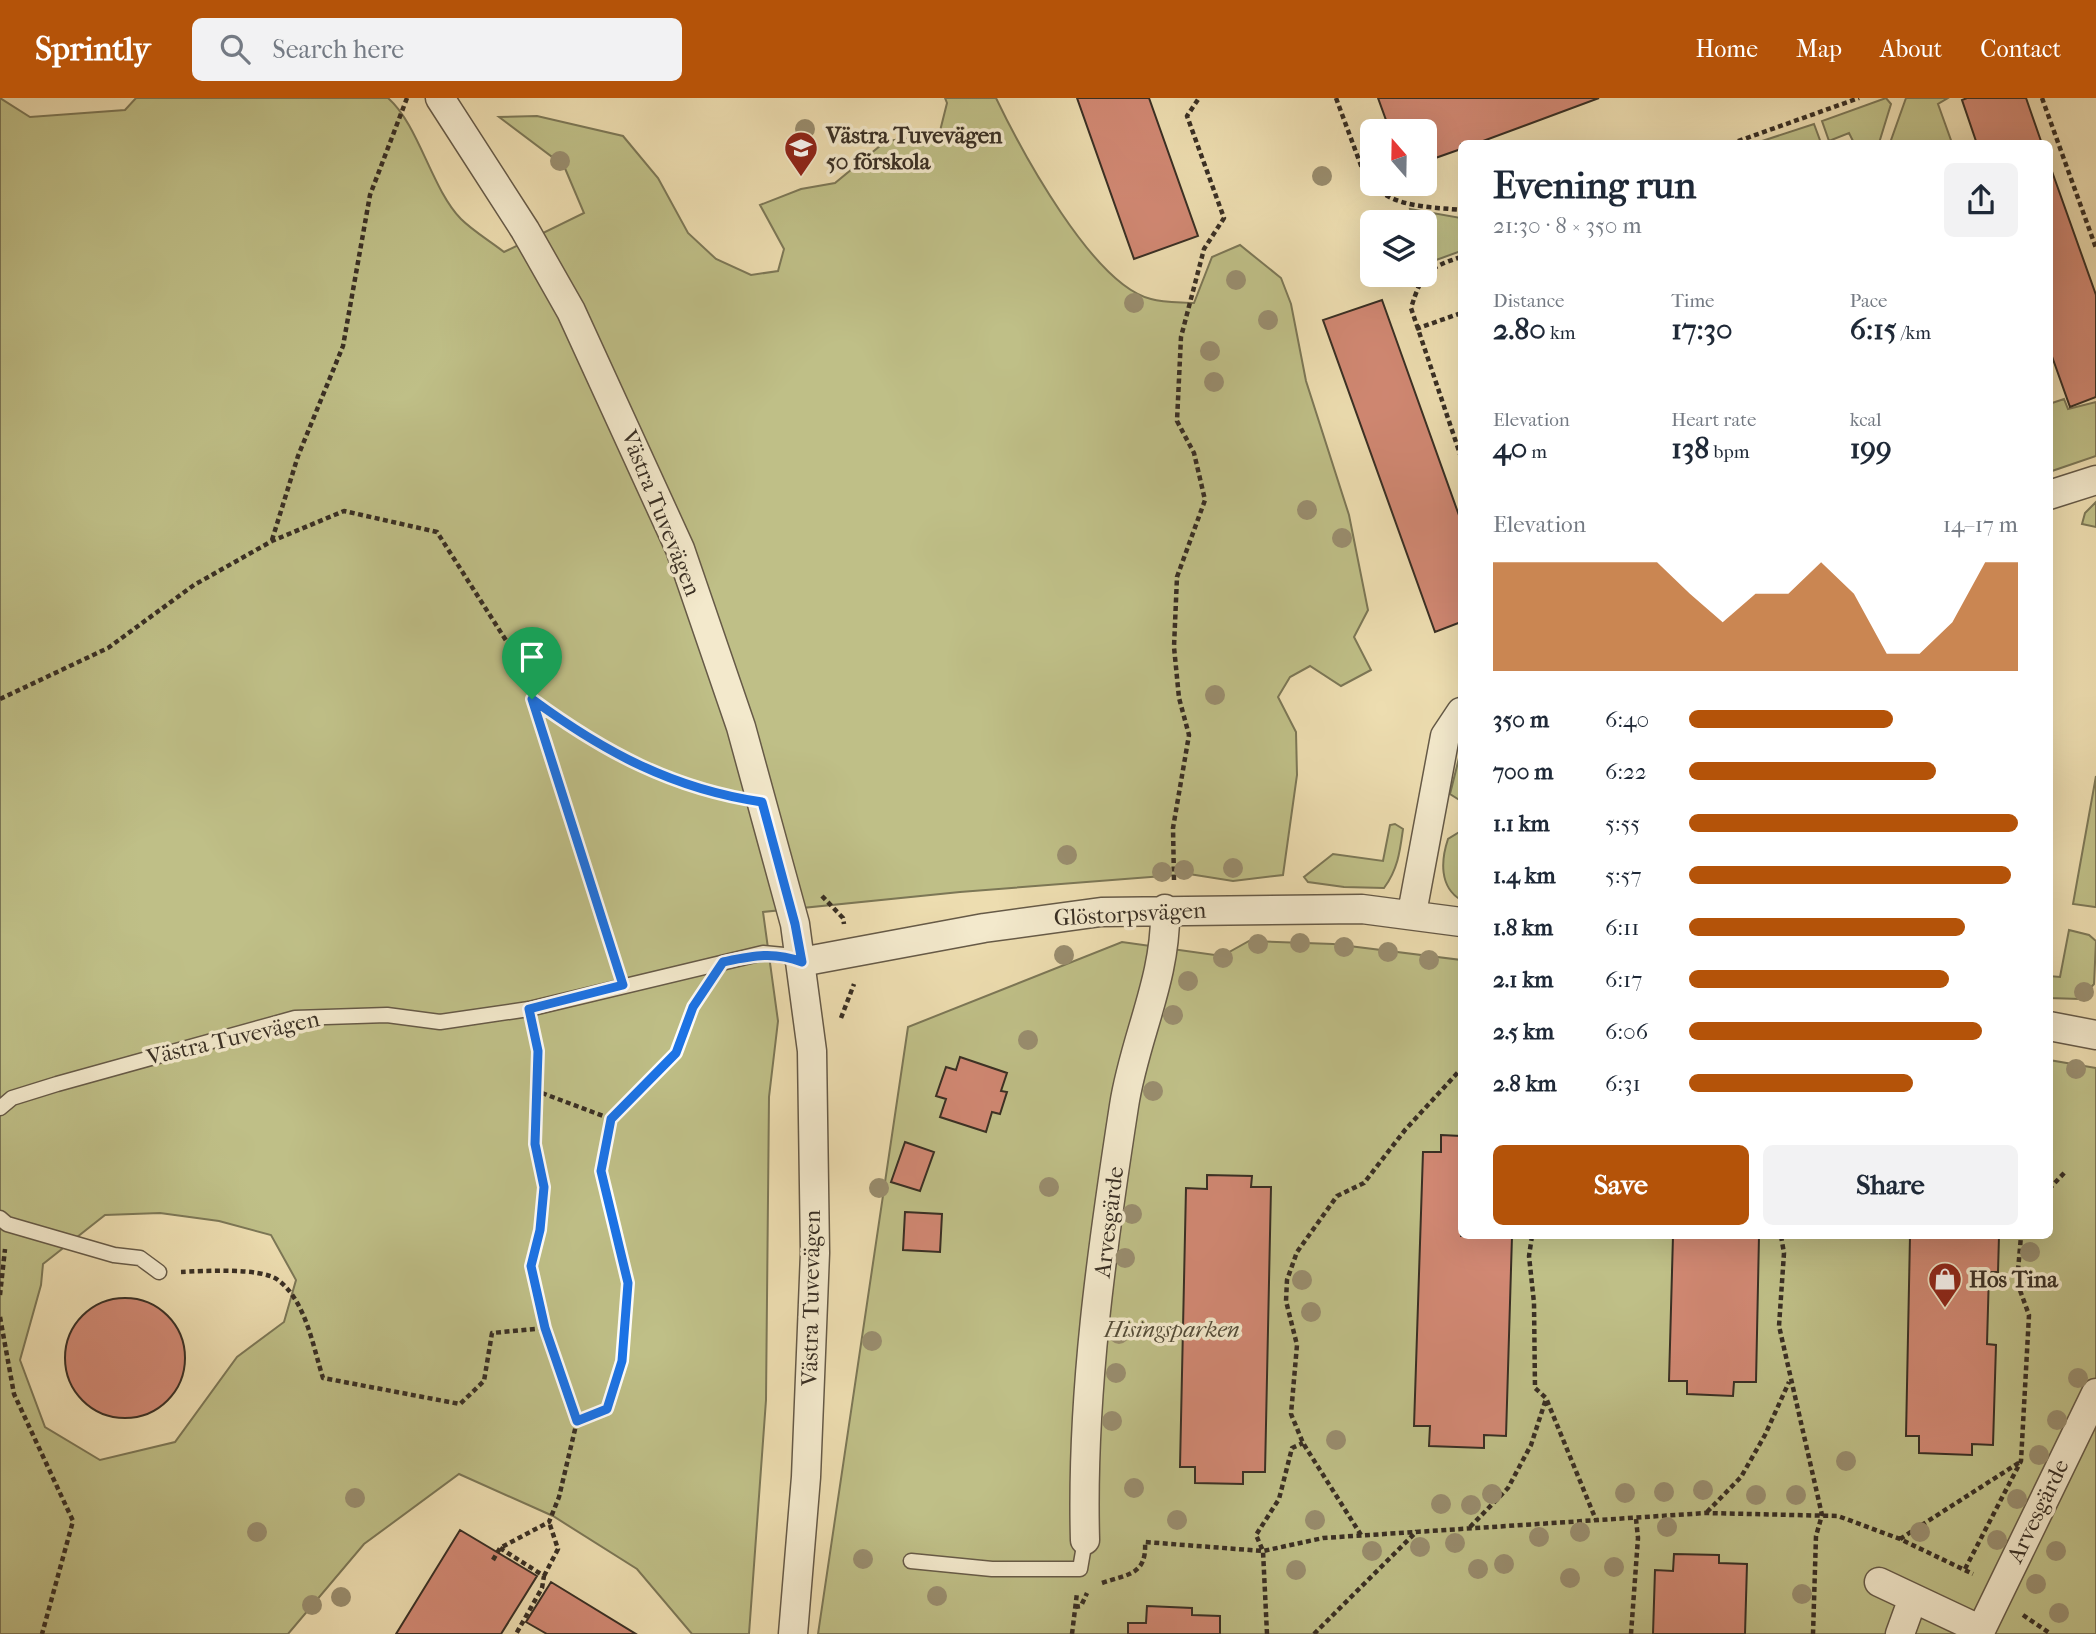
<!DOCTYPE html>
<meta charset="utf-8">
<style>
body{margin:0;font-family:"IM FELL French Canon",serif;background:#f2f2f3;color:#1f2937;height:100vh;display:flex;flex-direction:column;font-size:26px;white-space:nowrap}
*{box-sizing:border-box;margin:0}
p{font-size:23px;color:#747a83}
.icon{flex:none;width:38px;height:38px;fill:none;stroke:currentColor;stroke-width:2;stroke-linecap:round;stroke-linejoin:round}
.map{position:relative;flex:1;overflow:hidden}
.sheet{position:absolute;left:1458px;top:42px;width:595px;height:1099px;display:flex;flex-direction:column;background:#fff;border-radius:10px;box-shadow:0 7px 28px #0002}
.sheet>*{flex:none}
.needle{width:46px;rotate:340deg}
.controls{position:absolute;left:1360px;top:21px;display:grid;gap:14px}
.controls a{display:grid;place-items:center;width:77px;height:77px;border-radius:10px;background:#fff;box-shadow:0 7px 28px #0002;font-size:35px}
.pin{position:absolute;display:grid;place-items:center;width:60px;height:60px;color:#fff;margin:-72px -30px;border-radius:50% 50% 50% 0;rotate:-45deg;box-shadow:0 0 7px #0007}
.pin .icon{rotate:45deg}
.round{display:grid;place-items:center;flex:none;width:74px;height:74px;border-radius:10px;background:#f2f2f3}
.headline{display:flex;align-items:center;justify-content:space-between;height:119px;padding:0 35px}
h1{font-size:38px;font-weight:800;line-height:52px}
.stats{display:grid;grid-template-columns:repeat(3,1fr);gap:10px;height:119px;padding:7px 35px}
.stats div{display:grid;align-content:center}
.stats b{font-size:30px;font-weight:800}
.stats small{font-size:19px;font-weight:400}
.stats p{font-size:19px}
.chart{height:196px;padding:14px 35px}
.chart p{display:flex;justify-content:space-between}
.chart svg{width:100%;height:126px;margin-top:7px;fill:#b45309;opacity:.7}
.primary-button{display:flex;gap:14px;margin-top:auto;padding:14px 35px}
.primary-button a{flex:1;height:80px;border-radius:10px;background:#b45309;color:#fff;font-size:28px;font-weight:800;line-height:80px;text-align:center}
.primary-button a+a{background:#f2f2f3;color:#1f2937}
ul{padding:0 35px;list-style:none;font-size:23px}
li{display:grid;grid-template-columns:112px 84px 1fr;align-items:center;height:52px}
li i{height:18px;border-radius:9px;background:#b45309}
header{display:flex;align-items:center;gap:42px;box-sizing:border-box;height:98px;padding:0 35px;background:#b45309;color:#fff}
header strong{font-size:33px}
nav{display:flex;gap:38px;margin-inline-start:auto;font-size:24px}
.search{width:490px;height:63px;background:#f2f2f3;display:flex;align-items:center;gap:18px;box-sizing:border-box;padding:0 24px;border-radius:10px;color:#747a83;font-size:26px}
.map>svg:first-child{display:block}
.green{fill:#bfbf87;stroke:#7c7756;stroke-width:2;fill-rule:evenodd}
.building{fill:#d18873;stroke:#392f24;stroke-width:2}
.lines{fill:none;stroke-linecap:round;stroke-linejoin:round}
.lane-casing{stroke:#665a47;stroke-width:17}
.street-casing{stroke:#665a47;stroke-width:31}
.path{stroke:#392f24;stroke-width:4.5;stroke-dasharray:5 3.5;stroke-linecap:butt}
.lane{stroke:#f3e9cc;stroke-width:14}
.street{stroke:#f3e9cc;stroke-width:28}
.tree{fill:#998d6e}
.route-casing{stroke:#fff;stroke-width:14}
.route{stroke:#1a73e8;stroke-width:9}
.labels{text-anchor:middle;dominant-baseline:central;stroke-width:7;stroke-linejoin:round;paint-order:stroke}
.poi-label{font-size:23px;font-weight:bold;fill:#392f24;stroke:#f3e9cc;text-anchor:start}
.street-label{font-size:23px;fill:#392f24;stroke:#f3e9cc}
.park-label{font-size:23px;font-style:italic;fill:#544c38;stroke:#f3e9cc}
</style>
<header>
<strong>Sprintly</strong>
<div class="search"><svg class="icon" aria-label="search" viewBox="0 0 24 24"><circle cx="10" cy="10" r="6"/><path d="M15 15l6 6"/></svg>Search here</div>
<nav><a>Home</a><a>Map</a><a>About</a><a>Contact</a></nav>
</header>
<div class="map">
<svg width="2096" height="1536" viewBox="0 0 2096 1536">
<rect width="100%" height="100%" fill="#edddb0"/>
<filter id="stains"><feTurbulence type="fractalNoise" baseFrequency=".00286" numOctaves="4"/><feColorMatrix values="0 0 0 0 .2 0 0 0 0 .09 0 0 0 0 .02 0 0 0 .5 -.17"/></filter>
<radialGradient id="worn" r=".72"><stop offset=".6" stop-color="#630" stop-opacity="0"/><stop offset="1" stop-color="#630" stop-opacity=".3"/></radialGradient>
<path class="green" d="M0,0L30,19L125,12L136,0H388C419,27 431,90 461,121C473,133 490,143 504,154L584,115L564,68L499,19L537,18L623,38L658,80L688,135L716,161L751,177L778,173L784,151L760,107L801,91L835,85L886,43L939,37L947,5L945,0H996C1021,52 1093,187 1151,201C1164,205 1180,204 1194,205L1212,159L1240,147L1281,180L1291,206L1306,283L1349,417L1368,512L1354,539L1371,572L1341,588L1310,568L1290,579L1278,599L1296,634L1297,677L1283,777L1233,783L1189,776L960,794L763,814L778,923L769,999L766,1302L749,1536H692L637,1471L553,1418L459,1376L364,1446L288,1536H0ZM160,1115L219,1123L271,1137L296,1182L284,1224L237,1259L175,1344L100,1362L45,1329L20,1262L41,1187L43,1166L105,1117Z
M1886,0L1891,6L1879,45H1854L1849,35L1829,43L1822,23Z
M1906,0H1948L1938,6L1952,45H1890Z
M1814,26L1821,45H1756Z
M1410,111L1461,120V153L1425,166L1424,124H1414Z
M2064,301L2068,311L2096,304V358L2049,374V306Z
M2096,404V429L2082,426L2085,415Z
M1461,652V703L1450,696Z
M2096,678V809H2095L2073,806Z
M1395,726L1403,731C1400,753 1398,771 1384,790L1344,789L1308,784L1304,779L1333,756L1383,763L1390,727Z
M1461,733V802C1439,789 1441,762 1448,741Z
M2069,832L2089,837L2096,843L2094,886L2080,901L2049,900V878L2060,879Z
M1249,843L1333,846L1461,862V1138H2049V962L2096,970V1536H818L908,929L1122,844L1222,858Z"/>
<path class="building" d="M1077,0H1149L1198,138L1134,161Z
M1378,0H1599L1475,46H1461V51L1424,64V33H1390Z
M1967,0H2026L2042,46H1977L1962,2Z
M2049,65L2096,197V299L2070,309L2049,250Z
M1382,202L1461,423V524L1435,534L1323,222Z
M960,959L1007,975L1001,993L1007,994L1000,1016L992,1014L986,1034L940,1019L946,1001L936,998L946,969L956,972Z
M1441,1037L1461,1038V1138H1512L1506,1338L1484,1337V1350L1429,1348L1430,1328H1414L1423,1054H1441Z
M905,1044L934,1054L920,1093L891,1084Z
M1207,1077L1252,1078L1251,1089H1271L1265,1374H1243V1386L1195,1385V1369H1180L1186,1090L1207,1091Z
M905,1114L942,1116L940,1154L903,1152Z
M1673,1138H1759L1756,1284H1734L1733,1298L1687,1296V1283H1669Z
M1910,1138H1999L1998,1174H1989L1987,1246L1996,1247L1993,1347L1972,1346V1357L1919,1355V1338H1906Z
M65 1260a60 60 0 1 1 120 0a60 60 0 1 1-120 0Z
M460,1432L537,1478L501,1536H396Z
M1674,1456L1719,1457V1465L1747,1466L1745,1536H1653L1655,1472L1673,1473Z
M551,1484L636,1536H547L526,1524Z
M1147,1508L1192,1510V1517L1220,1518V1536H1128V1525H1146Z"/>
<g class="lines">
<g class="lane-casing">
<path id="lane" d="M0,1010L12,1000L57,986L295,920L387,917L440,924L529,911L763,855L784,857L800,863
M0,1120L7,1126L114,1157L140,1160L159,1174
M911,1463L992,1471H1080L1085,1442"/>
</g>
<g class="street-casing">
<path id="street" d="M440,0L525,132L571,213L680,451L741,629L795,826L812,953L815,1155L806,1379L793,1536
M2049,397L2096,382
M1412,815L1445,638L1461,614
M801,864L984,830L1101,814L1362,811L1461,824
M2049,928L2096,937
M1085,1442C1081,1298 1102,1150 1124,1008C1134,941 1167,880 1165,811
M1879,1484L1981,1532
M1900,1536L1913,1500
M1979,1536L2096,1295"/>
</g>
<path class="path" d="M1336,0L1363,73L1372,84
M2042,0L2096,150
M1730,46L1859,0
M1373,86C1392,110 1434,109 1461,112
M1461,159C1427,170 1422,175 1411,210L1461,359
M1416,231L1461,215
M272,442L298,358L343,248L370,97L407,0
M0,601L108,550L194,487L272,443L344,413L437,434L507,544L532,601L582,638L651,673L727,699
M532,601L616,866
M1174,782L1173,730L1189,637L1179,600L1174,549L1177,479L1205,402L1194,355L1177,323L1181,239L1204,151L1224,120L1187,18L1199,0
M822,798L843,820L844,826
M841,920L854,886
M534,992L611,1021
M2049,1091L2066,1073
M1532,1138L1529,1158L1534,1205L1535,1290L1546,1300L1596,1422
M1781,1138L1784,1155L1779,1228L1822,1417L1816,1438L1813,1536
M181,1174C204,1173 260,1169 278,1182C306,1203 313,1249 323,1280L460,1306L484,1283L492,1235L545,1230
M0,1197L5,1151
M0,1219L14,1296L73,1423L42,1536
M577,1323L607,1311L622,1263L628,1185L601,1073L611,1021L676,955L693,909L702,896
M1707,1414L1741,1379L1765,1337L1789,1284
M1470,1429L1508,1390L1531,1347L1546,1301
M1361,1437L1303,1345L1291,1316L1297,1247L1286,1203L1287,1182L1297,1154L1337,1098L1364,1085L1405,1032L1461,971
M1900,1441L2020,1364
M500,1450L544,1478L542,1490L516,1536
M493,1462L500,1450L549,1424L559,1399L577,1323L545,1230L531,1168L540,1132L544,1089L535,1046L534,992L538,953L534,935
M1965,1471L2021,1363L2029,1217L2017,1184L2021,1138
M544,1478L558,1451L549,1424
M1102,1485C1128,1476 1147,1477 1145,1444L1263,1453L1323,1440L1706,1415L1838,1418L1900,1441L1973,1476
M1075,1509L1081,1508L1087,1495
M2023,1517L2051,1536
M1072,1536L1077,1495
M1267,1536L1263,1453L1256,1437L1279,1401L1292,1350L1303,1345
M1314,1536L1417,1433
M1631,1536L1638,1440L1636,1421"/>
<use href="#lane" class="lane"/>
<use href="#street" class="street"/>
</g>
<g class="tree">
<circle cx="805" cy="31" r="10"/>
<circle cx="560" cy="63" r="10"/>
<circle cx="1322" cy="78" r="10"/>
<circle cx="1236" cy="182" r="10"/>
<circle cx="1134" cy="205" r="10"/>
<circle cx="1268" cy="222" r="10"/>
<circle cx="1210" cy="253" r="10"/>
<circle cx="1214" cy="284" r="10"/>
<circle cx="1307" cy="412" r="10"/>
<circle cx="1342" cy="440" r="10"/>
<circle cx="1215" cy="597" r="10"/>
<circle cx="1067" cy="757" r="10"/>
<circle cx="1233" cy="770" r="10"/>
<circle cx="1184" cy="772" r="10"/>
<circle cx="1162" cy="774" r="10"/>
<circle cx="1300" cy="845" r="10"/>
<circle cx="1258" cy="846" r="10"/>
<circle cx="1344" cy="849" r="10"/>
<circle cx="1388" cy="854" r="10"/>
<circle cx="1064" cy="857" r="10"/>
<circle cx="1223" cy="860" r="10"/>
<circle cx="1429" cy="862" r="10"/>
<circle cx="1188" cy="883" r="10"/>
<circle cx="2084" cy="894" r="10"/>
<circle cx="1173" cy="917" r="10"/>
<circle cx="1028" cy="942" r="10"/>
<circle cx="2076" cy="971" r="10"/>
<circle cx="1153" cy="993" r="10"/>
<circle cx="1049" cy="1089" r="10"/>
<circle cx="879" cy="1090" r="10"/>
<circle cx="1132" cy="1116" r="10"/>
<circle cx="2030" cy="1154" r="10"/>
<circle cx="1125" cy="1160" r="10"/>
<circle cx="1302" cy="1182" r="10"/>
<circle cx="1311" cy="1214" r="10"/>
<circle cx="1119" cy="1236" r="10"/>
<circle cx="872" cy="1243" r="10"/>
<circle cx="1116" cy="1275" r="10"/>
<circle cx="2078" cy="1280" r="10"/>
<circle cx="2057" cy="1322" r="10"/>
<circle cx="1112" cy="1323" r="10"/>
<circle cx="1336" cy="1342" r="10"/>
<circle cx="2039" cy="1357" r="10"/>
<circle cx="1846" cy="1363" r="10"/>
<circle cx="1134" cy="1390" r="10"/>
<circle cx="1703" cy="1392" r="10"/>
<circle cx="1664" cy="1394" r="10"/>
<circle cx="1625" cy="1395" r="10"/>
<circle cx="1492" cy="1396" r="10"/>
<circle cx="1756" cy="1397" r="10"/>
<circle cx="1796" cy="1397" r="10"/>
<circle cx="355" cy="1400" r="10"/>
<circle cx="2017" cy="1401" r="10"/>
<circle cx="1441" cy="1406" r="10"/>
<circle cx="1471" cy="1407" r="10"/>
<circle cx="1177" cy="1422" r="10"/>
<circle cx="1315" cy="1422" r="10"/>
<circle cx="1667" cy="1429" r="10"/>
<circle cx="257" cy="1434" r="10"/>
<circle cx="1580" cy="1434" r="10"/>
<circle cx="1920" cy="1434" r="10"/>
<circle cx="1539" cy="1439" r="10"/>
<circle cx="1997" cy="1442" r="10"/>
<circle cx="1455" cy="1445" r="10"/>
<circle cx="1420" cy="1449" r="10"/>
<circle cx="1372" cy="1453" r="10"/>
<circle cx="2056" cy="1453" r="10"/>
<circle cx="863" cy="1461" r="10"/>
<circle cx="1504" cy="1466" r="10"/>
<circle cx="1614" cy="1469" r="10"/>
<circle cx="1478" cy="1471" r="10"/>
<circle cx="1296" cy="1472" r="10"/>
<circle cx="1570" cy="1480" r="10"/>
<circle cx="2036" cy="1486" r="10"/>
<circle cx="1802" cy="1496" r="10"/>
<circle cx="937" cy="1498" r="10"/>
<circle cx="341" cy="1499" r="10"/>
<circle cx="312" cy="1507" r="10"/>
<circle cx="2059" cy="1515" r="10"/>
</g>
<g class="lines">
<g class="route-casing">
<path id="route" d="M532,601C604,654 673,691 762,704L795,826L802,864C773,853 752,858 723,864L693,909L676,955L611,1021L601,1073L628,1185L622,1263L607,1311L577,1323L545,1230L531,1168L540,1132L544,1089L535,1046L538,953L529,911L623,887Z"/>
</g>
<use href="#route" class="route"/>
</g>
<defs>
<g id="school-pin" transform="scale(1.75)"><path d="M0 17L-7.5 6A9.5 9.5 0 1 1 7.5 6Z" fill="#8f2418" stroke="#f3e9cc"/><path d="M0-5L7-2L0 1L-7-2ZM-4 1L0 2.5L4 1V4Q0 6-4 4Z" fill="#fff"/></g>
<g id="shop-pin" transform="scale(1.75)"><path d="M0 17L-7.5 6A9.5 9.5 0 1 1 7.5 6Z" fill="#8f2418" stroke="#f3e9cc"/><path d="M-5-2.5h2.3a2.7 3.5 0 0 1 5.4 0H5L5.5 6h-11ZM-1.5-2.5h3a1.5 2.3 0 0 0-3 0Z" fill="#fff"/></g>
</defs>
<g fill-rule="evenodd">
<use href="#school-pin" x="801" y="50"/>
<use href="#shop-pin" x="1945" y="1181"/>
</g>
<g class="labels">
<g class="poi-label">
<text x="826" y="37">Västra Tuvevägen<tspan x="826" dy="26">50 förskola</tspan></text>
<text x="1969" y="1181">Hos Tina</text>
</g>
<g class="street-label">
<text transform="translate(661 415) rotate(68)">Västra Tuvevägen</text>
<text transform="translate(1130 816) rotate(-3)">Glöstorpsvägen</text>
<text transform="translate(233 940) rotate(-13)">Västra Tuvevägen</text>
<text transform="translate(1109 1124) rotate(-83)">Arvesgärde</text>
<text transform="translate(811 1200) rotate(-89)">Västra Tuvevägen</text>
<text transform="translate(2038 1413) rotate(-64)">Arvesgärde</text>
</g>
<g class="park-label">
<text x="1172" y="1231">Hisingsparken</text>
</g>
</g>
<rect width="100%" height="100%" filter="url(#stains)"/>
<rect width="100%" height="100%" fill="url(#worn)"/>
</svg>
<div class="controls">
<a><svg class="needle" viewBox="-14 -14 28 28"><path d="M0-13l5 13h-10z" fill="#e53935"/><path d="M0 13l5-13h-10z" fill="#747a83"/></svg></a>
<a><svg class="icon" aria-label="layers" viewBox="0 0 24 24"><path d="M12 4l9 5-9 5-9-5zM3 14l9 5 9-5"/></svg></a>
</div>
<div class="pin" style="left:532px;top:601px;background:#1e9e55"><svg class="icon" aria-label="arrive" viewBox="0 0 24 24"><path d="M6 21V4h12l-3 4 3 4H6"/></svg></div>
<section class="sheet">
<div class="headline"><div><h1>Evening run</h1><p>21:30 · 8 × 350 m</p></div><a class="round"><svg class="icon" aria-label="share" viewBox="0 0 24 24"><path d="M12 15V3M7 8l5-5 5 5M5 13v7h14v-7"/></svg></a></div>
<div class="stats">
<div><p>Distance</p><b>2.80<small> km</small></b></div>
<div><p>Time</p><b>17:30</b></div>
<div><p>Pace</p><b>6:15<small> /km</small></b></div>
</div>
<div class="stats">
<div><p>Elevation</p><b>40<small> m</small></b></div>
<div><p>Heart rate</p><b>138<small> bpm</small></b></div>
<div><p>kcal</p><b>199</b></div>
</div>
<div class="chart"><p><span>Elevation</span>14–17 m</p>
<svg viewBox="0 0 160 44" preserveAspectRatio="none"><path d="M0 44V6L10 6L20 6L30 6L40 6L50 6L60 17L70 27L80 17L90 17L100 6L110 17L120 38L130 38L140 27L150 6L160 6V44z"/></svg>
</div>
<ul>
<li><b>350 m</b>6:40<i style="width:62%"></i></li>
<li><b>700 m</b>6:22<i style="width:75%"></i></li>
<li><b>1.1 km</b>5:55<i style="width:100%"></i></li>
<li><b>1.4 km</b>5:57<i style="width:98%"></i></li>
<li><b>1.8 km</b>6:11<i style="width:84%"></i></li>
<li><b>2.1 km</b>6:17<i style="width:79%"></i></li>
<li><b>2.5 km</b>6:06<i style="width:89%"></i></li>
<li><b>2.8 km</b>6:31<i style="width:68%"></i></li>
</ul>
<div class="primary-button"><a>Save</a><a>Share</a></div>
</section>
</div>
